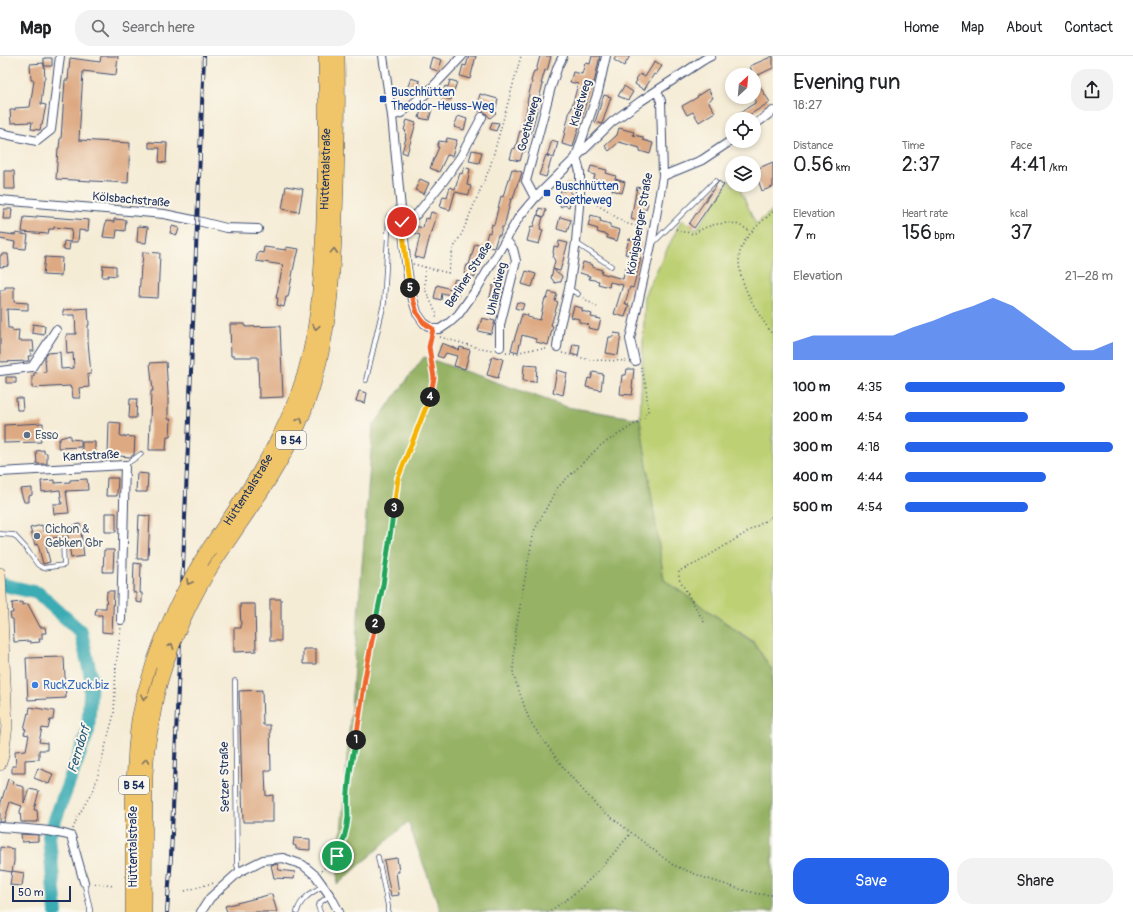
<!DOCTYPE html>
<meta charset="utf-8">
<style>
body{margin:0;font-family:Pangolin,sans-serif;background:#f2f2f2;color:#202124;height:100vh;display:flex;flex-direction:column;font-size:15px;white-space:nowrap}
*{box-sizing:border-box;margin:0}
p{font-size:13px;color:#757577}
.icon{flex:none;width:22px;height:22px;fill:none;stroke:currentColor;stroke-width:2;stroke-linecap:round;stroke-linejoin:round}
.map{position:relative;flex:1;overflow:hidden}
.drawer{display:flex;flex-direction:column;background:#fff;width:360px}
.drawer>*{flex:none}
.needle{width:26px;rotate:26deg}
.buttons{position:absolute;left:725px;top:12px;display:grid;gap:8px}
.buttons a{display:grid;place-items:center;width:36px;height:36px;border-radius:50%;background:#fff;box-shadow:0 2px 6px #0003;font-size:20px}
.scale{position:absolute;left:12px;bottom:10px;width:59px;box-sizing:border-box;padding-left:4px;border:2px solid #1b2f5e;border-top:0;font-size:11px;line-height:14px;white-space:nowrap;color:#1b2f5e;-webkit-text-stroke:3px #fbf7ec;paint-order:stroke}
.pin{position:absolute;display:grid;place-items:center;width:34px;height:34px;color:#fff;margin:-17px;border:2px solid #fff;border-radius:50%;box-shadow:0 1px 4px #0007}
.km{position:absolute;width:20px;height:20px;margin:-10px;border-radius:50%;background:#222;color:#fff;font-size:11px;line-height:20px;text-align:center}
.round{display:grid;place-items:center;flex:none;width:42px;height:42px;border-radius:16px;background:#f2f2f2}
.summary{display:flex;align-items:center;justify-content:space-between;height:68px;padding:0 20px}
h1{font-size:22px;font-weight:600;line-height:30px}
.stats{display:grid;grid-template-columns:repeat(3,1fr);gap:6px;height:68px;padding:4px 20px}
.stats div{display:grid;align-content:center}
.stats b{font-size:20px;font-weight:600}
.stats small{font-size:11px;font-weight:400}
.stats p{font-size:11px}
.chart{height:112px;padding:8px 20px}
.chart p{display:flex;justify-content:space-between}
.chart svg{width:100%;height:72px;margin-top:4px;fill:#2563eb;opacity:.7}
.cta{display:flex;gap:8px;margin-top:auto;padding:8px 20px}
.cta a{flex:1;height:46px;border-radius:16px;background:#2563eb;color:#fff;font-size:16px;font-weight:600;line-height:46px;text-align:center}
.cta a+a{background:#f2f2f2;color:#202124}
ul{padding:0 20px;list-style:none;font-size:13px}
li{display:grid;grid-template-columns:64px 48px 1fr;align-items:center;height:30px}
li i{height:10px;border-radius:5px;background:#2563eb}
header{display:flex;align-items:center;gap:24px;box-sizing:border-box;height:56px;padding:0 20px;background:#fff;border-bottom:1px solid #e0e0e0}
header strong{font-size:19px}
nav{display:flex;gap:22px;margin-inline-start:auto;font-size:14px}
.search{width:280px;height:36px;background:#f2f2f2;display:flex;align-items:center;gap:10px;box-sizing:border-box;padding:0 14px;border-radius:16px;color:#757577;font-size:15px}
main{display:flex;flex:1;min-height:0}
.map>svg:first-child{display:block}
.green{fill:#bdd073;stroke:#6c8068}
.forest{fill:#96b265;stroke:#587062}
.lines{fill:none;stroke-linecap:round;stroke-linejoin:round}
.river{stroke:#3aabb4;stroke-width:14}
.building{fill:#dda982}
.lane-casing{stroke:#3c4b70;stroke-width:5.5}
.street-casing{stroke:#3c4b70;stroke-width:10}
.secondary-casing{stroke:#3c4b70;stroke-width:12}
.highway-casing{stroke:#3c4b70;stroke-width:16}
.path{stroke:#3c4b70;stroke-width:1.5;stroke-dasharray:1 3;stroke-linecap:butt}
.lane{stroke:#fff;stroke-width:4}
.street{stroke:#fff;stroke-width:8}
.secondary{stroke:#f9e7c3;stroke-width:11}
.highway{stroke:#f0c469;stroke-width:15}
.rail-casing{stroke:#1b2f5e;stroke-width:4}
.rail{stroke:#fbf7ec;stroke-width:2.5;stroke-dasharray:8;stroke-linecap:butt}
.highway-bridge-casing{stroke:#3c4b70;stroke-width:16;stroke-linecap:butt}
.highway-bridge{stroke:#f0c469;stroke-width:15}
.oneway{stroke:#7b7263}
.split-1-casing{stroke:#fff;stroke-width:8}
.split-2-casing{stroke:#fff;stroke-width:8}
.split-3-casing{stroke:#fff;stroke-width:8}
.split-4-casing{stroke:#fff;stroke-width:8}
.split-5-casing{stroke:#fff;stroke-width:8}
.split-6-casing{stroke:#fff;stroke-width:8}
.split-1{stroke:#22a559;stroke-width:5}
.split-2{stroke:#f0652b;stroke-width:5}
.split-3{stroke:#22a559;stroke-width:5}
.split-4{stroke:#f5b400;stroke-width:5}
.split-5{stroke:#f0652b;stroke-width:5}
.split-6{stroke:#f5b400;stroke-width:5}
.transit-dot{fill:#1a4fb4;stroke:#fbf7ec;stroke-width:1.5}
.service-dot{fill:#5c6f8a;stroke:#fbf7ec;stroke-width:1.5}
.shop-dot{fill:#3f7fe0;stroke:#fbf7ec;stroke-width:1.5}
.labels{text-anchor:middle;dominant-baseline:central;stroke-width:4;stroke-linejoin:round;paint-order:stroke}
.shield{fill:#fbf7ec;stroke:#5e6b89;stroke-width:1}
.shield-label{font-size:11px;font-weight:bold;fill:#1b2f5e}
.transit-label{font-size:12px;fill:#164399;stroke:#fbf7ec;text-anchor:start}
.street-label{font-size:12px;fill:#1b2f5e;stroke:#fbf7ec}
.service-label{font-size:12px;fill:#4e5e75;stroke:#fbf7ec;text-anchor:start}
.shop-label{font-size:12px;fill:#366cbe;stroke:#fbf7ec;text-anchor:start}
.water-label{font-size:13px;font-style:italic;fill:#265a7c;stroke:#fbf7ec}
</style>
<header>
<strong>Map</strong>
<div class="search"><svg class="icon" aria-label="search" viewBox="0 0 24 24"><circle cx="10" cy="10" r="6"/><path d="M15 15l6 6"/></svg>Search here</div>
<nav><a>Home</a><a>Map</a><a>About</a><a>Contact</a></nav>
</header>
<main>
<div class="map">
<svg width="773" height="856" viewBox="0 0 773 856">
<rect width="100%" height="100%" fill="#fbf7ec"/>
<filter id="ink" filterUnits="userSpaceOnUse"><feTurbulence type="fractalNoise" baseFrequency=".025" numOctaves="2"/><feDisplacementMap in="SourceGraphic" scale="8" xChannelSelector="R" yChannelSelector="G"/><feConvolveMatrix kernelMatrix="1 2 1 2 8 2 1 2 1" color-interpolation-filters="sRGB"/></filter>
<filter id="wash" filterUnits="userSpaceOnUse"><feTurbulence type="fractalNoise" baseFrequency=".012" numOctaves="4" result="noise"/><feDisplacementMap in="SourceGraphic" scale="16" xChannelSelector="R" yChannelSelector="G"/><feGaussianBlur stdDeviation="0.9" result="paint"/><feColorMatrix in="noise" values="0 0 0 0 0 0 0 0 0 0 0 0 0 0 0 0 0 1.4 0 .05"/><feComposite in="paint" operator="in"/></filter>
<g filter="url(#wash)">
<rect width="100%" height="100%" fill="#f5ecd6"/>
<path class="green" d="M732,121V129H738L756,168L773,154V616L754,586L664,524L640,363L645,238L682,163L696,174Z"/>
<path class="forest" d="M424,301L567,351L640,363L664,524L754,587L773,616V856H441L408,766L337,829L373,370Z"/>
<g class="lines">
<path class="river" d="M0,528L38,537L81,576L91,621L88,675L49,780L56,856"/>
</g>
<g id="blocks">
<path class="building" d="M101,0H118L116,19L83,15L79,84L130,87L128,127L56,123L58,92H59L60,83H61L65,24H68L70,2L100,6Z
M469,0H476L470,23L460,20L463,9L466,10Z
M540,0H551L547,15L545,14L541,28H543L537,49L538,50L531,78H530L525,96L523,95L520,105L510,103L513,92L515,93L520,75L521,76L526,57L528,47L527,46L532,26L531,25L534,15H536Z
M592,0H600L594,27L592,26L573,91L562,88L570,54H571L578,28L570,26L573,16L582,18L585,7L590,8Z
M616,0H630L624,10L614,4Z
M773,0V12L754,21L750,10Z
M432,1L442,4L438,15L429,12Z
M44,2H52V10H44Z
M655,5L662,10L656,19L654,18L644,34L635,28L637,24L636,23L640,18L645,21Z
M44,7L45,23H44L41,48L46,49L42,69H41L40,74L31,73L32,66L11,67L10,54H15V52L30,51L34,24H31L30,8Z
M411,22L420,25L417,36L407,33Z
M754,22L770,46L743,63H741L738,58L755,47Z
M450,24L457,26L451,44L441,41L445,30L448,31Z
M624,30L633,36L628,44L618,40Z
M708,33L713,42L708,45L715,56L699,66L693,56L687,59L682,50L698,41L697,40Z
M480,38L498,43L495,56L496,57L490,62L485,56L476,54Z
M604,39L611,41L602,68L595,66Z
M422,50L432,53L429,64L419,62Z
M458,60L467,63L464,74L454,71Z
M407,64L416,67L407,98L402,96L406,82H405L406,79L405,78L406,75L404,74Z
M492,66L499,67L496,75L490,73Z
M619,72L634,76L633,79L643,81V84L653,87L650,98L640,95V92L619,86L609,95L605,90L617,79Z
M447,82L457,84L452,100L447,99L439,116L430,112L439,91H437L439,85L446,86Z
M552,84L558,86L554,102L552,101L546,121L539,119L546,99L551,101L547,100Z
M149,86L167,87L166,107L159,106L160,92H149Z
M472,94L482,96L479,107L469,105Z
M773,106V131L762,135L758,124L754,126V114Z
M591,110L607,114L606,117L616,120L615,123L625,126L622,137L612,134L613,131L603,128L604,126L594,123L595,119L589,117Z
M464,111L470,113L467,129L471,130L469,139L455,136L450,154L440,151L443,140L447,141L450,131L455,133L460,117L462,118Z
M512,113L522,116L519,126H518L513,143H511L504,171H502L500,180L498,179L494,192L484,190L488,176L490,177L492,168L494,169L501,140L503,141L508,123H509Z
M4,115H14L15,133H4Z
M420,123L429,127L424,138L415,134Z
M719,125L724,129L694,172L689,168Z
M566,126L572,128L570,137H572L569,151L564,149L561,151L558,145L561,134L564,135Z
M286,130L303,133L299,156L282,153Z
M637,131L647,134L645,146L648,147L646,154H644L641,166L631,163Z
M539,152L546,154L544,161L538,159Z
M4,153H12L11,163H3Z
M431,156L437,158L432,176H431L424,203L415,201L420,179L413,177L415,170L423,172L425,162L429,163Z
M537,159L543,161L540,173L543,174L539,188L527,185L531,170L533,171Z
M591,159L601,162L600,165L610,168V171L620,174L617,185L607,182V179L597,176L598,173L588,170Z
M36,160L89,164L88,175L79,174L78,186H71L72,173L54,171V173H49L48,178L22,176L24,161L36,162Z
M560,161L571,164L567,176L557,173Z
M114,163L126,164L125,175L117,174L116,182L103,181L106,165L114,166Z
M138,170L148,171L146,187L137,186Z
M172,170L179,172L177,179L170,177Z
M0,177L15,179L16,177L28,179L26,193L14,192L15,186L0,183Z
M629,183L641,186L638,201L641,202L633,232L630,231L625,248L629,249L625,261L614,258L623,229L610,226L609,231L598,228L599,225L589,223L590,220L580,217L583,206L593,209L592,211L602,214L601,217L623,223L625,213L630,214L633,200L625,198Z
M64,185L70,186L69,194L63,193Z
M559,185L568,187L560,215L553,213L555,205L553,201L554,198L553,197L554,190L558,191Z
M475,188L486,191L483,204L481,203L479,212H477L475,221L464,218L467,209H469Z
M264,191L286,194V191L299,193L297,201L296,200L288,241H286L284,251L277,249L278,242H276L283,209L256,205L258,196L263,197Z
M143,196L160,197L158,242L139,241L141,210H142Z
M1,198H8L9,208H7L8,210L0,211V200H1Z
M45,201L62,202L61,220L43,219Z
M103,209L116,210V220L108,219V221H102Z
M553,213L562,220L561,226H558L555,227L552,223L551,222Z
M526,215L536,218L532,231L522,228Z
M455,223L461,225L458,241L442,237L441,244L434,242L437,229L451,233Z
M497,223L503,225L502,231L504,232L500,246L489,244L493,229H495Z
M5,231H14V246L28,247V254L7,253L8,272H12V275L19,274L18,285H33L34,295H30L31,300H28L29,305L0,306V234H5Z
M549,236L557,238L555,245L558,246L551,269L553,270L548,289L536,286V283L522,279L518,296L511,294L522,258L528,259L527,261L540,264L545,242L547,243Z
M517,246L524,248L522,254L515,252Z
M574,250L582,252V255L592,258L591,261L601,263L598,274L588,272L589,269L579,266V263L571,261Z
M88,252L89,269H88V286L91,318H88L89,331L79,332L80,342H73L72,333H71L70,330L32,332V320H34V317L46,316L45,302L47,297L60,296L61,313L74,312L73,297L67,298L66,280H67V278H76L75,259H63V254Z
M482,262L495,265L491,278L478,275Z
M33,268L45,270L44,279L32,277Z
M230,268H245V271L280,270L283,341L259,342L258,301H234V300H231Z
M614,277L621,278L618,299L606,297L609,281H613Z
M442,287L459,294L460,291L470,294L465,313L454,310L457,300L446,297L443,302L437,300Z
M573,288L580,289L578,300L571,298Z
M492,300L503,303L498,322L487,319Z
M166,306L168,337V363H171L170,381H167L166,394H149L151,335H153L150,307Z
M524,309L537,310L536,326L523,325Z
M627,313H634L632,332H633L632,339L620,338L622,319H626Z
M557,314L567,317L563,339L553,336Z
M593,316L603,318L601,334L586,331L588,322L591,323Z
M6,321H16V327H6Z
M359,335L367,337L365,347L356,345Z
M16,342H22L23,354H17Z
M130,343H137L136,362H129Z
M109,366L121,367L120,380L135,381L134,399L130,401L108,399Z
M43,367V378L40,379L41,386L4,387V369Z
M70,379V383L81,384V391L58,392V384H60V382Z
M82,386H95V399L82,398Z
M44,394V397H47V408H37L36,395Z
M137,417L148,418L147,436H136Z
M107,422H118L117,440H106Z
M87,423L88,434L66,435L69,457L54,458L53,448H62L60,434L42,436L41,425L55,424V427L70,426V424Z
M32,432V439L29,440V446H24L20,433Z
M105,457H116V476H105Z
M139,459L150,460L148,503H137Z
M80,468L84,500L71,502L68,480L45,483L46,486H45L50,506L43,508L38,488L35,489L30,472L42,469L43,475L53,473L55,476V473Z
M104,494H114L113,516H103Z
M134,507L141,508L140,537H142V547L136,546V537L133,536Z
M107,535H114L112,577L102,576V559H95L96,552H106Z
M270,543H281V585H270Z
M22,546V549L28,548L40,571H45L46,577H42V583H39L40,586L30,587V585L14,586L13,563H11L10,557H13L12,547Z
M240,548H255L256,595L234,596V572H241Z
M303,593H316V608H303Z
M64,601L66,642L28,644L26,602Z
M262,634L263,669H270L271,715H265L266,740L273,739V766H243L239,635Z
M30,651L54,655L53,664H50L48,673L42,672L39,686L47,687V694H39V703L25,704V717H12V710H16L15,695L26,694L29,679L24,678L26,673H24L28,657L29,658Z
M38,712L53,718L49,728L34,722Z
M8,723L14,725L13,728L24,731V747L29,733L39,735L34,754H37L38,766H21L20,755L22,750L10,746L4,766H0V750Z
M21,778L38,779V785L22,786Z
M294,782L310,783V794L296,793V790L293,789Z
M0,791L14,793V806L12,816L0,814Z
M397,802L399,816H396L399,839L391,840L384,804Z
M277,808L279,814L295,816L294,823L274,822L271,809Z
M12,815L24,817L22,830L10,829Z
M272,838L277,856H227L225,850Z"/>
</g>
</g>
<g filter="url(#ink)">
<use href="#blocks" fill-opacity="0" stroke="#3c4b70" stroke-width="1"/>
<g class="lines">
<g class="lane-casing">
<path id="lane" d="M576,187L611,210
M653,187L715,125
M569,233L578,238
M433,273L429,291L434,322
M366,324L384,247L389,160L401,154
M125,409L141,398
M0,478L14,479L25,491L38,509L43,512L64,509L63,487
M235,625L237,809L239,816
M378,801L388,850V856
M84,826L90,853V856
M297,856C300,843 312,836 323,830
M320,856L318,850L321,846L330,839"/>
</g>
<g class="street-casing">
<path id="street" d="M383,0L392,60L406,205L410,233L417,257L424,267L433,273H440L449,267L458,259L478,231L519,161L535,142L612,66L641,45L705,3L711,0
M392,60L401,57L428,36L462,0
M754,69L773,55
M0,77L37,85L51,74L60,0
M663,120L702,104L732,84
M535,142L526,125L551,31L558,10L563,0
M0,144L164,158L198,165L226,172L258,173
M402,166L417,158L445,123L461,100L482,61
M500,291V269L516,205L513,193L506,184
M557,291L560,269L569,233L576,186L580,138V116L576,101L598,36L606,0
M635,305L630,283L651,189L663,120L661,45L657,35
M0,315L32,311L56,274
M0,416L125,409L121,564
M0,771C23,773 49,773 71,780L84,826
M201,856L210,842L239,816L263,804L283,802L303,809L316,820L331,841L339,856"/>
</g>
<g class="secondary-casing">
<path id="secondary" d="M0,517L7,670L3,700L0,709"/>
</g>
<g class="highway-casing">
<g id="highway">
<path id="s1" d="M209,493C243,444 277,395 298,339C319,282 322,223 324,163C326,109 327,54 326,0"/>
<path d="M207,517C238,467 275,422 299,367C328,299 332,233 335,160C337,107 338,53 337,0"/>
<path d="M133,856V746L136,691L139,664L145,637L155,604"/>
<path d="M144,856L145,719L147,692L156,640"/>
</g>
</g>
<path class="path" d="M587,142L625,167L647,173
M773,156C761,166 749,176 742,190C730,217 758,258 773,279
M676,173L681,176H686L693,178C697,176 700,174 704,172C713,168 727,166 736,168C742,170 746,173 751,175
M413,208L448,217L453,193L462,177L490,111L521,0
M425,211V233L437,259L435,264
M583,242L597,251
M440,281L475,291L492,294
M506,296L516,298L523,295L535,293H549
M562,297L591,304L628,305
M641,311L646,330L648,355L643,363L601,389L557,432L534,475L526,516L515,579L513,618L530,666L566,715L598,751L673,809L705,822L743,834L758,838L773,839
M704,566L679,523V515L697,507L773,460
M73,773L77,762L94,733L114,658L116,610L121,571
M321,815L337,800L343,787L346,777L348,760V739L349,718L358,670L365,622L383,529L398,422L430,342L433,328
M91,827L114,830
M185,835L209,828L214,827
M547,856C581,838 607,805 631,777"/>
<use href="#lane" class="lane"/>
<use href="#street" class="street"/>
<use href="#secondary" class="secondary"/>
<use href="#highway" class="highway"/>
<g class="rail-casing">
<path id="rail" d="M167,856L171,801L204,0"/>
</g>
<use href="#rail" class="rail"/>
<g class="highway-bridge-casing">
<path id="highway-bridge" d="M155,604C169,563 186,529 209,493
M156,640C167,596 184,556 207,517"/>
</g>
<use href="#highway-bridge" class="highway-bridge"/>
</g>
<defs><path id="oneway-chevron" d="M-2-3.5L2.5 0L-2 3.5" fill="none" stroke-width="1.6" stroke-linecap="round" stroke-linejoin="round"/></defs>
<g class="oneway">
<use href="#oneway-chevron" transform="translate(334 195) rotate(-87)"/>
<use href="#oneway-chevron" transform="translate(316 271) rotate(99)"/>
<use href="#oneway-chevron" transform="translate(300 364) rotate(-68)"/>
<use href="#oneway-chevron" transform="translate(189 526) rotate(119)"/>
<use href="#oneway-chevron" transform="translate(171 590) rotate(-69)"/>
<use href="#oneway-chevron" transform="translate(144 641) rotate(102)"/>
<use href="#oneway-chevron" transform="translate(146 705) rotate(-86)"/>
</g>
</g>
<g class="lines" filter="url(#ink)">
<g class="split-1-casing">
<path id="split-1" d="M337,800C343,787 347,775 348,761C348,753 347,744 348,736C349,719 352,701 356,684"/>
</g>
<g class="split-2-casing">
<path id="split-2" d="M356,684L365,622L375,568"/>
</g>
<g class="split-3-casing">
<path id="split-3" d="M375,568L383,529L394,452"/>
</g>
<g class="split-4-casing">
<path id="split-4" d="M394,452L398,422L430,341"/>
</g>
<g class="split-5-casing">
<path id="split-5" d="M410,232L417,257L424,267L433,273L429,291L434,322L430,341"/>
</g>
<g class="split-6-casing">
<path id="split-6" d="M402,166L406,205L410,232"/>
</g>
<use href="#split-1" class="split-1"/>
<use href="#split-2" class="split-2"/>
<use href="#split-3" class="split-3"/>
<use href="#split-4" class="split-4"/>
<use href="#split-5" class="split-5"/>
<use href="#split-6" class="split-6"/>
</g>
<g class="transit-dot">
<rect x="379" y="39" width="8" height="8" rx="2"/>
<rect x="543" y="133" width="8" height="8" rx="2"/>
</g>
<g class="service-dot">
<circle cx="27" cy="379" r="4"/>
<circle cx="37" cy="480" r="4"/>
</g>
<circle class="shop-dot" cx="35" cy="629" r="4"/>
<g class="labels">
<g class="shield">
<rect x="276" y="375" width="30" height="18" rx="3"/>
<rect x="119" y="720" width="30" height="18" rx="3"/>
</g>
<g class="shield-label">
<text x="291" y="384">B 54</text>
<text x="134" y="729">B 54</text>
</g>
<g class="transit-label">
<text x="391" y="36">Buschhütten<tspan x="391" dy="14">Theodor-Heuss-Weg</tspan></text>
<text x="555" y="130">Buschhütten<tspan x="555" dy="14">Goetheweg</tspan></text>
</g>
<g class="street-label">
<text transform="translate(581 47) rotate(-73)">Kleistweg</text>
<text transform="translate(529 68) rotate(-75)">Goetheweg</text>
<text stroke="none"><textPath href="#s1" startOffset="407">Hüttentalstraße</textPath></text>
<text transform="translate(131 144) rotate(5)">Kölsbachstraße</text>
<text transform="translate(640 168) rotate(-80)">Königsberger Straße</text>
<text transform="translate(469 219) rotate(-57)">Berliner Straße</text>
<text transform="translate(497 233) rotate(-77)">Uhlandweg</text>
<text transform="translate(91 400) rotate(-3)">Kantstraße</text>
<text stroke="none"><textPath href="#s1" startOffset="71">Hüttentalstraße</textPath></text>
<text transform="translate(225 721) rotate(-91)">Setzer Straße</text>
<text transform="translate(133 791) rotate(-90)">Hüttentalstraße</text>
</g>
<g class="service-label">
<text x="35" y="379">Esso</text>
<text x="45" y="473">Cichon &amp;<tspan x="45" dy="14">Gebken Gbr</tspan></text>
</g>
<g class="shop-label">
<text x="43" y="629">RuckZuck.biz</text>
</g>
<g class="water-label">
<text transform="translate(79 693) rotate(-73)">Ferndorf</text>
</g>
</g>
</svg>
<div class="buttons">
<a><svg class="needle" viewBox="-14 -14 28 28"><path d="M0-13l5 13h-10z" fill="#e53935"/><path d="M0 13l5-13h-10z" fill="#757577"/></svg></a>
<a><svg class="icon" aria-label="locate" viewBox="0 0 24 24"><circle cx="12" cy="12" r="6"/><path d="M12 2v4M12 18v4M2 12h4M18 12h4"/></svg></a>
<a><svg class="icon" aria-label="layers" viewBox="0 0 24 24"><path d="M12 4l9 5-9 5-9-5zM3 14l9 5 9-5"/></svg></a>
</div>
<div class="scale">50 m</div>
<div class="pin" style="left:337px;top:800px;background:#1e9e55"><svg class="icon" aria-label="arrive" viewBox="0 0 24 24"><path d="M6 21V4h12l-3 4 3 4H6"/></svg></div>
<div class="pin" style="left:402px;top:166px;background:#d93025"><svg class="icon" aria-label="check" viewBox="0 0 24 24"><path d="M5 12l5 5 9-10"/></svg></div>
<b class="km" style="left:356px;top:684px">1</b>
<b class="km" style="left:375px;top:568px">2</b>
<b class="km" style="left:394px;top:452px">3</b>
<b class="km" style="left:430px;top:341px">4</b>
<b class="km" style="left:410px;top:232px">5</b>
</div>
<section class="drawer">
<div class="summary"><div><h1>Evening run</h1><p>18:27</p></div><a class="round"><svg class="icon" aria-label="share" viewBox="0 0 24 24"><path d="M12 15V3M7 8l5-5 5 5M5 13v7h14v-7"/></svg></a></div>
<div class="stats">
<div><p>Distance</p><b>0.56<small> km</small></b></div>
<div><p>Time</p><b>2:37</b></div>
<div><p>Pace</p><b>4:41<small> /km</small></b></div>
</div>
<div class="stats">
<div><p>Elevation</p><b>7<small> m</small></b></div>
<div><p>Heart rate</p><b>156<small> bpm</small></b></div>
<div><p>kcal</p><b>37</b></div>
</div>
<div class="chart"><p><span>Elevation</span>21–28 m</p>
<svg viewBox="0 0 160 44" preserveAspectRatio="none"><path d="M0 44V33L10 29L20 29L30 29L40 29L50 29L60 24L70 20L80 15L90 11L100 6L110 11L120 20L130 29L140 38L150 38L160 33V44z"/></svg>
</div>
<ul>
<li><b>100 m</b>4:35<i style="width:77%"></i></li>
<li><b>200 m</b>4:54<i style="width:59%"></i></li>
<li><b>300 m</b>4:18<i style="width:100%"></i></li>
<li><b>400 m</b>4:44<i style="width:68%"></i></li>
<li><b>500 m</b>4:54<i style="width:59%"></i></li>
</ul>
<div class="cta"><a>Save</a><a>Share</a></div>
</section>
</main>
